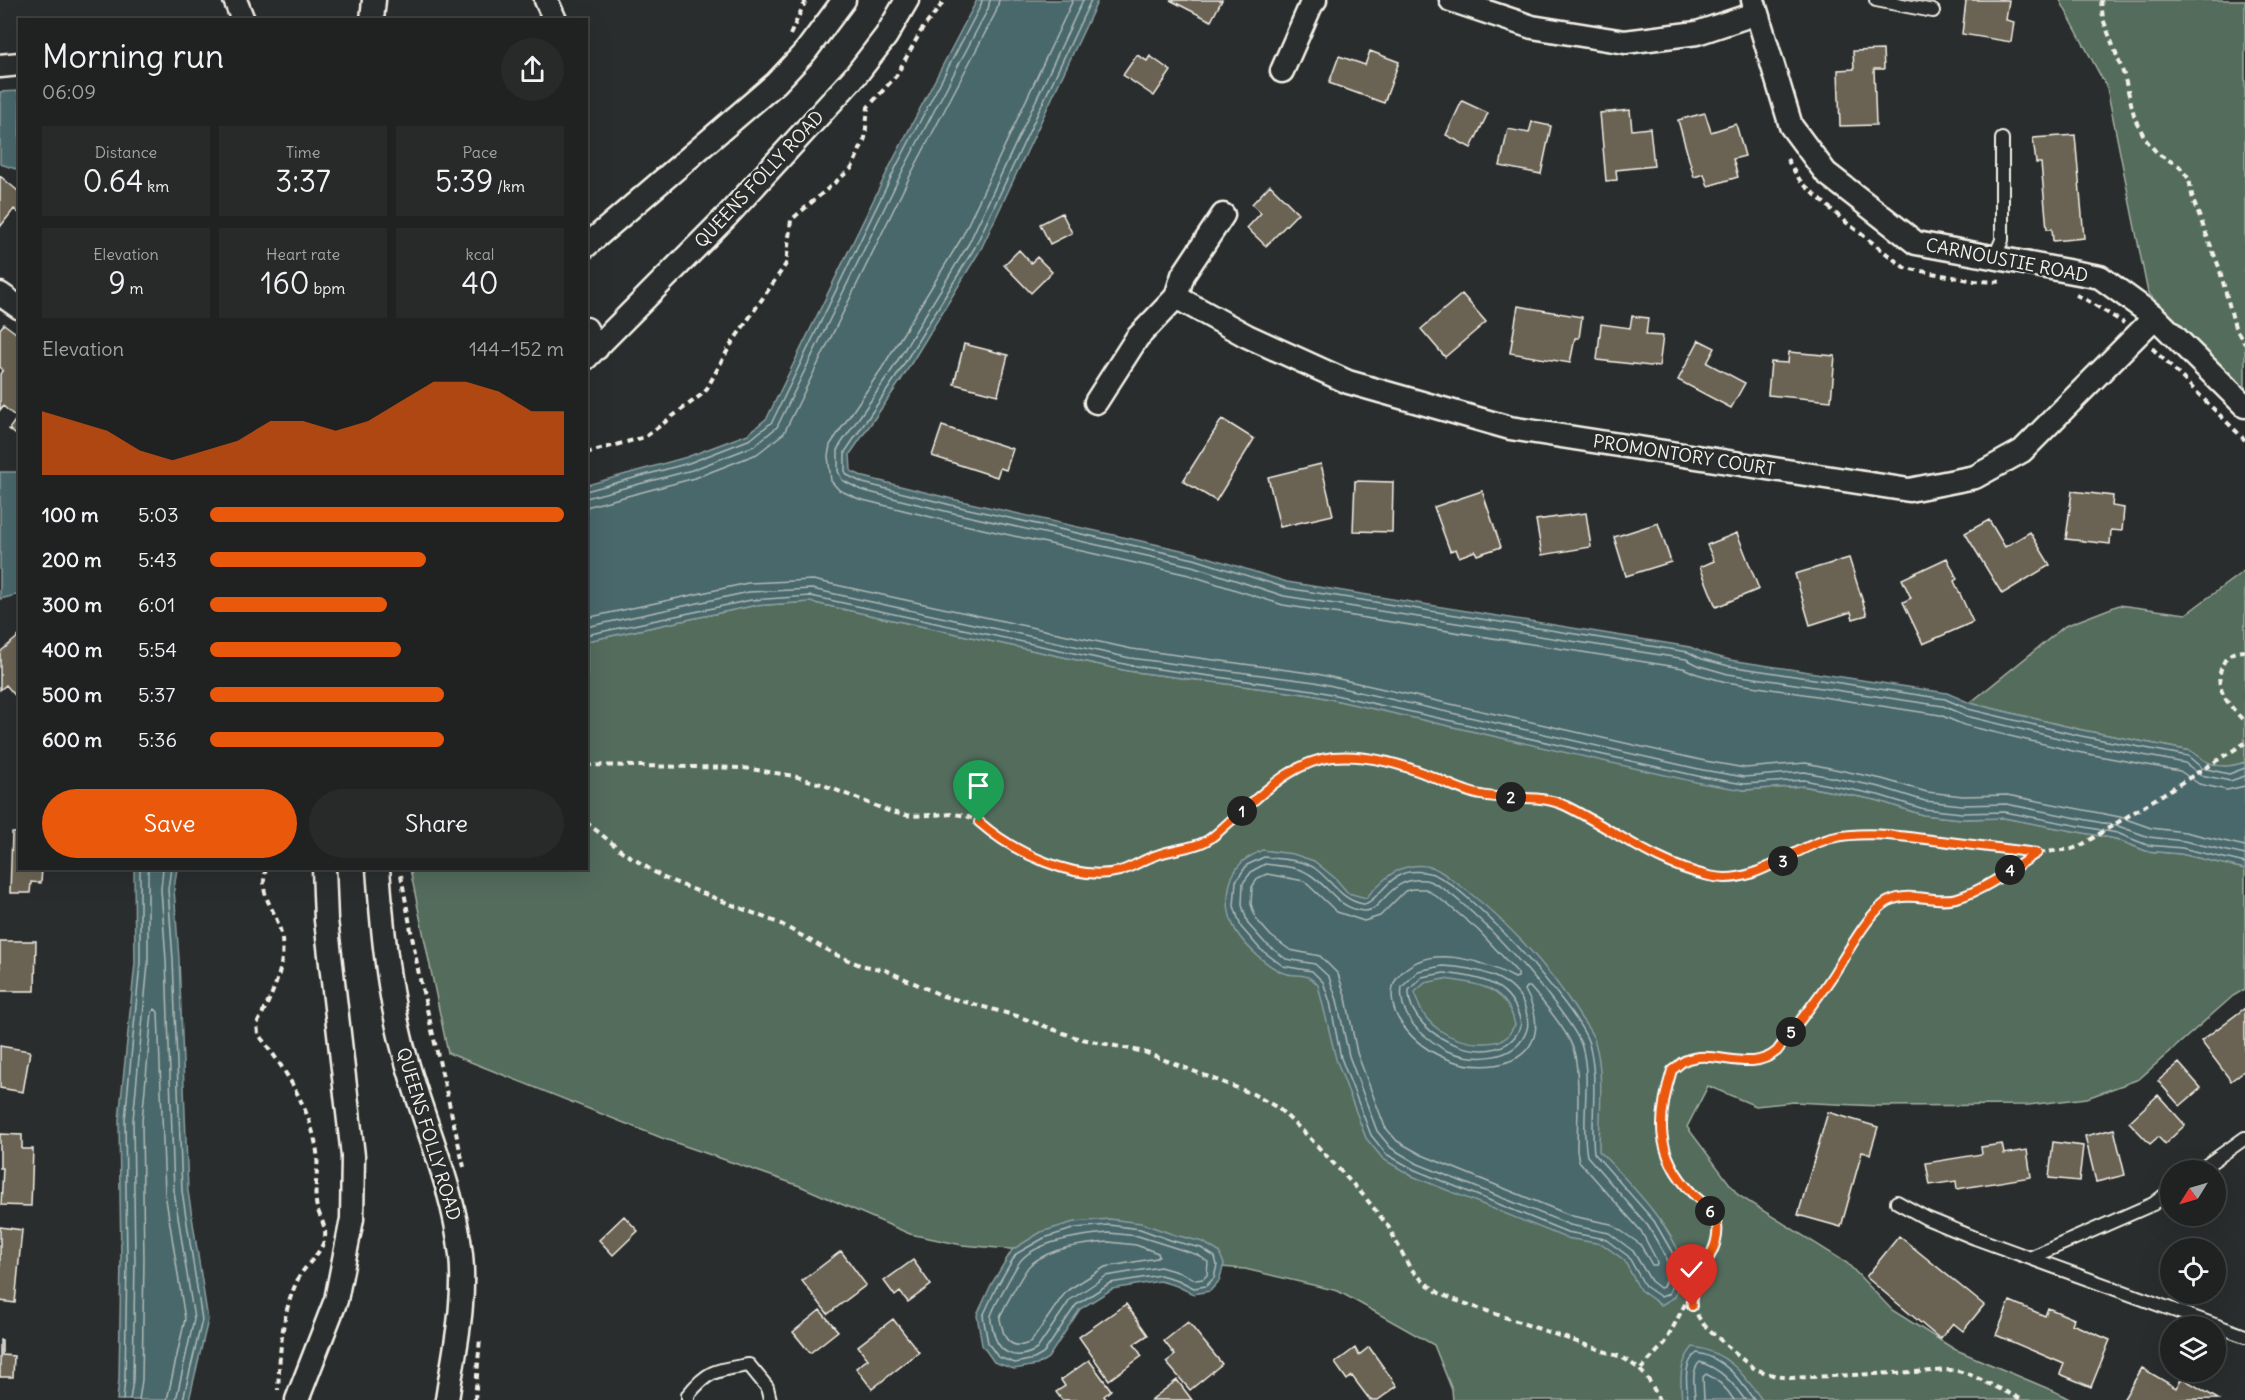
<!DOCTYPE html>
<meta charset="utf-8">
<style>
body{margin:0;font-family:Delius,sans-serif;background:#282a2a;color:#f1f3f6;height:100vh;display:flex;flex-direction:column;font-size:22px;white-space:nowrap}
*{box-sizing:border-box;margin:0}
p{font-size:20px;color:#a2a4a5}
.icon{flex:none;width:33px;height:33px;fill:none;stroke:currentColor;stroke-width:2;stroke-linecap:round;stroke-linejoin:round}
.map{position:relative;flex:1;overflow:hidden}
.side{position:absolute;left:18px;top:18px;width:570px;height:852px;display:flex;flex-direction:column;background:#202222;border-radius:0px;box-shadow:0 6px 24px #0002,0 0 0 2px #3d3f40}
.side>*{flex:none}
.needle{width:39px;rotate:233deg}
.tools{position:absolute;left:2160px;top:1160px;display:grid;gap:12px}
.tools a{display:grid;place-items:center;width:66px;height:66px;border-radius:50%;background:#202222;box-shadow:0 6px 24px #0002,0 0 0 2px #3d3f40;font-size:30px}
.pin{position:absolute;display:grid;place-items:center;width:51px;height:51px;color:#fff;margin:-62px -26px;border-radius:50% 50% 50% 0;rotate:-45deg;box-shadow:0 0 6px #0007}
.pin .icon{rotate:45deg}
.km{position:absolute;width:30px;height:30px;margin:-15px;border-radius:50%;background:#222;color:#fff;font-size:16px;line-height:30px;text-align:center}
.round{display:grid;place-items:center;flex:none;width:63px;height:63px;border-radius:32px;background:#282a2a}
.summary{display:flex;align-items:center;justify-content:space-between;height:102px;padding:0 24px}
h1{font-size:33px;font-weight:600;line-height:45px}
.stats{display:grid;grid-template-columns:repeat(3,1fr);gap:9px;height:102px;padding:6px 24px}
.stats div{display:grid;align-content:center;border-radius:0px;background:#282a2a;text-align:center}
.stats b{font-size:30px;font-weight:600}
.stats small{font-size:16px;font-weight:400}
.stats p{font-size:16px}
.chart{height:168px;padding:12px 24px}
.chart p{display:flex;justify-content:space-between}
.chart svg{width:100%;height:108px;margin-top:6px;fill:#ea580c;opacity:.7}
.primary-button{display:flex;gap:12px;margin-top:auto;padding:12px 24px}
.primary-button a{flex:1;height:69px;border-radius:36px;background:#ea580c;color:#fff;font-size:24px;font-weight:600;line-height:69px;text-align:center}
.primary-button a+a{background:#282a2a;color:#f1f3f6}
ul{padding:0 24px;list-style:none;font-size:20px}
li{display:grid;grid-template-columns:96px 72px 1fr;align-items:center;height:45px}
li i{height:15px;border-radius:8px;background:#ea580c}
.map>svg:first-child{display:block}
.green{fill:#526c5b;stroke:#a3aea2;stroke-width:1.5}
.water{fill:#49676c;stroke:#8d9e9e;stroke-width:1.5;fill-rule:evenodd}
.lines{fill:none;stroke-linecap:round;stroke-linejoin:round}
.shore{stroke:#b0bab6;stroke-width:1.5}
.building{fill:#6b6353;stroke:#f4f1e8;stroke-width:1.5}
.lane-casing{stroke:#f4f1e8;stroke-width:16}
.street-casing{stroke:#f4f1e8;stroke-width:27}
.path{stroke:#f4f1e8;stroke-width:4;stroke-dasharray:6 4.5;stroke-linecap:butt}
.lane{stroke:#2a2d2e;stroke-width:12}
.street{stroke:#2a2d2e;stroke-width:22}
.route-casing{stroke:#fff;stroke-width:12}
.route{stroke:#ea580c;stroke-width:8}
.labels{text-anchor:middle;dominant-baseline:central;stroke-width:5;stroke-linejoin:round;paint-order:stroke}
.street-label{font-size:18px;fill:#f4f1e8;stroke:#2a2d2e}
</style>
<div class="map">
<svg width="2245" height="1400" viewBox="0 0 2245 1400">
<rect width="100%" height="100%" fill="#2a2d2e"/>
<filter id="ink" filterUnits="userSpaceOnUse"><feTurbulence type="fractalNoise" baseFrequency=".0167" numOctaves="2"/><feDisplacementMap in="SourceGraphic" scale="12" xChannelSelector="R" yChannelSelector="G"/><feConvolveMatrix kernelMatrix="1 2 1 2 8 2 1 2 1" color-interpolation-filters="sRGB"/></filter>
<g filter="url(#ink)">
<path class="green" d="M2060,0H2245V393L2148,293L2107,88Z
M2245,570V762C2223,770 2208,766 2191,751L2082,730L1970,703L2065,626L2119,605L2186,614Z
M810,602L1128,671L1312,695L1744,790L1802,786L1876,800L1923,815L1962,819L2004,818L2116,839L2146,851L2181,854L2245,869V989L2233,996L2139,1079L2087,1098L2028,1105L1878,1106L1794,1102L1756,1106L1708,1086L1687,1127L1738,1195L1847,1263L1892,1310L1954,1349L2056,1392L2071,1400H1453L1452,1390L1434,1345L1338,1291L1245,1269L962,1245L910,1234L800,1186L662,1138L448,1053L410,869L586,868L587,641L752,606Z"/>
<path class="water" d="M977,0H1098L981,249L901,380L850,454L851,471L864,477L952,499L1195,553L1287,582L1690,647L1704,653L1730,660L1947,693L1970,703L2082,730L2191,751C2209,766 2223,770 2245,762V869L2181,854L2146,851L2116,839L2004,818L1962,819L1923,815L1876,800L1803,786L1744,790L1700,783L1312,695L1128,671L810,602L752,606L587,641V485L687,457L748,434L767,418L892,162Z
M19,91H20L19,170L0,164V92Z
M0,472H19L20,594L0,599Z
M1262,850L1293,854L1314,861L1336,879L1348,893L1366,898C1384,878 1401,860 1431,867C1437,868 1442,873 1447,876C1499,912 1548,964 1581,1018C1586,1025 1593,1034 1595,1042C1605,1076 1599,1116 1599,1151C1622,1175 1684,1237 1683,1271C1683,1279 1677,1290 1675,1297L1661,1305L1640,1290L1624,1260L1602,1244L1566,1238L1412,1176L1383,1159L1366,1138L1336,1059L1318,985C1303,969 1297,979 1281,972C1265,964 1245,946 1236,931C1224,910 1225,879 1242,862C1247,857 1256,854 1262,850ZM1444,979C1478,984 1507,986 1515,1025C1512,1028 1510,1034 1507,1037C1501,1042 1492,1043 1484,1043C1453,1044 1420,1025 1415,992L1425,983Z
M134,869H177L174,889L179,959L188,1191L208,1320L189,1400H117L119,1380L121,1259L119,1120L135,963Z
M1109,1219L1141,1223L1175,1235L1203,1242L1219,1252L1224,1264L1219,1281L1210,1291L1193,1294L1177,1286L1160,1281L1112,1289L1080,1309L1048,1358L1037,1365L1014,1369L994,1362L982,1345L977,1315L991,1285L1012,1250L1041,1232L1074,1222Z
M1693,1347C1726,1351 1744,1374 1762,1400H1682C1680,1379 1679,1363 1693,1347Z"/>
<g class="lines">
<path class="shore" d="M1073,0L961,239L882,368L830,445L828,456L831,481L839,490L859,499L947,521L1189,575L1283,605L1683,668L1697,674L1726,682L1940,715L1964,725L2077,752L2180,771L2199,784L2227,790L2245,786
M1083,0L969,243L890,373L838,448V471L842,480L861,490L949,512L1192,566L1284,596L1686,659L1700,666L1728,674L1943,706L1966,716L2079,743L2185,763L2201,775L2230,781L2245,776
M1091,0L975,247L896,377L845,452V471L847,475L863,483L951,505L1194,559L1286,588L1688,652L1702,659L1729,666L1945,699L1968,709L2081,736L2188,756L2202,768L2229,774L2245,768
M586,491L689,463L751,439L772,422L897,165L981,5L982,0
M586,498L692,470L754,446L777,427L904,168L988,9L990,0
M586,507L695,478L757,454L784,433L912,172L996,12L999,0
M586,618L748,583L813,580L1132,649L1317,674L1705,761L1745,768L1806,763L1882,779L1927,792L1963,796L2007,795L2120,817L2151,828L2185,832L2245,846
M586,627L749,592L812,589L1130,658L1315,682L1703,770L1744,777L1805,772L1880,787L1925,801L1962,805L2006,804L2118,826L2149,837L2184,841L2245,855
M586,635L751,600L811,596L1129,665L1313,690L1702,777L1744,784L1804,780L1878,795L1924,809L1962,813L2005,812L2117,833L2147,845L2182,848L2245,863
M1264,857C1279,859 1299,859 1313,867C1331,879 1340,900 1363,904C1372,905 1387,881 1398,876C1406,871 1419,871 1429,873C1463,879 1580,1010 1589,1044C1599,1079 1590,1118 1594,1153L1654,1221L1672,1252L1677,1271L1669,1294L1661,1297L1645,1286L1628,1256L1605,1239L1567,1232L1415,1170L1386,1154L1371,1135L1341,1058L1330,1002L1323,982L1312,971L1283,966L1260,949L1241,927L1234,906L1236,881L1247,865Z
M1265,864C1279,866 1297,866 1309,874C1329,886 1338,909 1364,911C1383,913 1387,876 1425,880C1457,884 1573,1015 1582,1047C1592,1082 1580,1120 1587,1156L1648,1226L1665,1255L1669,1270L1663,1287L1660,1288L1651,1281L1633,1251L1609,1233L1570,1225L1418,1164L1391,1148L1377,1131L1349,1056L1337,1000L1329,977L1315,964L1286,959L1265,943L1248,924L1242,905L1243,883L1252,871Z
M163,868L161,889L166,960L174,1191L194,1319L176,1400
M171,868L168,889L173,960L182,1191L202,1320L183,1400
M1267,874L1304,881L1337,912L1364,921L1380,916L1405,891L1413,889H1426L1447,904L1478,930L1518,973V977L1515,978C1481,960 1425,941 1397,978C1389,989 1392,1007 1398,1018C1441,1092 1574,1078 1525,990L1527,987H1530C1544,1003 1566,1029 1573,1048C1581,1071 1577,1125 1577,1151L1579,1161L1641,1231L1656,1259L1657,1265H1652L1640,1244L1611,1224L1572,1216L1422,1155L1397,1141L1385,1127L1357,1053L1346,998L1338,974L1320,956L1290,950L1271,936L1256,919L1251,904L1252,887L1258,878Z
M1442,966C1472,967 1518,976 1526,1011C1527,1017 1529,1023 1527,1029C1517,1063 1469,1062 1443,1049C1437,1045 1430,1040 1424,1035C1410,1025 1399,1005 1402,987L1418,971Z
M1444,973C1481,978 1513,982 1521,1024C1506,1077 1406,1040 1409,990L1422,977Z
M1109,1225L1140,1229L1173,1241L1201,1248L1215,1257L1217,1265L1214,1278L1206,1286L1194,1288L1178,1280L1160,1275L1110,1283L1076,1305L1043,1354L1034,1359L1015,1363L998,1357L988,1343L983,1316L996,1288L1016,1254L1044,1238L1076,1228Z
M1109,1233L1138,1236L1198,1255L1208,1262L1207,1275L1203,1279L1196,1280L1181,1273L1160,1267L1106,1276L1070,1300L1037,1349C1016,1362 998,1354 993,1330C992,1326 990,1320 991,1316C992,1310 1017,1264 1022,1259C1040,1240 1084,1235 1109,1233Z
M1109,1242L1136,1245L1158,1253L1159,1256L1157,1258L1105,1267L1068,1290L1062,1297L1031,1342C1015,1350 1005,1343 1002,1327C1001,1325 1000,1319 1000,1318C1002,1310 1025,1270 1030,1265C1051,1247 1083,1244 1109,1242Z
M123,1400L125,1379L127,1259L125,1120L140,964V868
M130,1400L133,1380L135,1259L133,1120L148,964V868
M139,1400L142,1380L144,1260L142,1121L152,1012L155,1009L158,1012L165,1193L185,1319L167,1400
M1688,1400C1687,1384 1682,1364 1697,1353C1724,1357 1740,1380 1754,1400
M1695,1400C1695,1387 1690,1371 1700,1362C1721,1369 1732,1382 1745,1400
M1704,1400L1703,1377L1706,1374C1718,1379 1727,1389 1734,1400"/>
</g>
<path class="building" d="M1170,0H1222L1211,21Z
M1962,0H2009L2006,20L2014,22L2011,42L1962,34L1966,1Z
M1883,50L1884,69H1874L1876,125L1840,126L1838,70L1854,69L1853,51Z
M1370,51L1399,62L1384,103L1329,83L1339,56L1365,65Z
M1137,55L1147,61L1150,56L1171,71L1154,96L1123,75Z
M1462,101L1488,113L1471,148L1446,135Z
M1630,110L1632,130L1650,128L1654,166L1616,170L1617,180L1606,181L1600,113Z
M1705,113L1711,132L1736,124L1745,156L1733,159L1738,177L1708,186L1704,174L1694,177L1678,120Z
M1532,122L1551,126L1541,174L1500,166L1508,129L1529,133Z
M2075,135L2084,238L2053,241L2052,229H2047L2041,163H2036L2033,138Z
M0,176L18,191L20,188V214L14,209L0,227Z
M1270,185L1298,213L1266,246L1247,228L1261,213L1252,204Z
M1062,213L1072,233L1050,244L1040,224Z
M1019,250L1031,263L1037,257L1052,272L1031,293L1004,265Z
M1462,294L1486,322L1445,357L1421,329Z
M1518,306L1582,317L1579,338H1575L1570,363L1510,353Z
M1632,316L1648,318L1646,335L1663,336L1659,367L1597,360L1601,324L1630,328Z
M4,324L20,336V438L9,429L17,418L3,406L0,410V374L3,370L0,367V329Z
M1699,340L1715,348L1707,363L1745,383L1731,408L1678,380Z
M964,344L1008,355L998,395L954,384Z
M1789,352L1835,356L1831,401L1768,395L1771,362L1788,363Z
M1222,419L1254,439L1216,501L1183,481Z
M942,426L1013,449L1006,470L1000,468L997,477L932,456Z
M1321,464L1333,515L1280,527L1268,477Z
M1355,481L1393,482L1392,532L1353,531Z
M1482,491L1501,547L1477,555L1475,551L1459,557L1456,549L1450,551L1434,507Z
M2072,491L2113,496L2112,506L2124,508L2122,531L2111,530L2110,544L2066,539Z
M1586,513L1591,547L1542,555L1536,520Z
M1989,520L2005,547L2030,532L2050,565L2002,594L1965,533Z
M1658,523L1671,562L1626,576L1614,537Z
M1737,533L1759,589L1716,607L1700,567L1714,561L1707,545Z
M1849,558L1867,615L1853,619L1851,612L1810,625L1795,574Z
M1947,558L1957,579L1954,581L1973,622L1923,644L1903,602L1911,598L1902,579Z
M20,635V701L6,685L0,690V652Z
M12,833H20V868H42L41,883L31,882L30,893H10Z
M0,941H36L35,991H0Z
M2245,1008V1070L2231,1081L2201,1041Z
M0,1046L30,1051L23,1092L0,1088Z
M2179,1063L2201,1088L2180,1106L2158,1081Z
M2158,1095L2185,1125L2165,1144L2158,1137L2150,1144L2129,1122Z
M1828,1112L1878,1127L1870,1154L1862,1152L1841,1227L1798,1215Z
M2114,1129L2125,1175L2096,1182L2085,1136Z
M0,1134L22,1135V1149H33L31,1206L1,1205L3,1168H0Z
M2053,1142L2083,1146L2079,1181L2049,1178Z
M2002,1144L2004,1154L2027,1150L2031,1177L1957,1189L1956,1181L1930,1185L1926,1163L1982,1154L1981,1147Z
M624,1216L638,1231L613,1255L599,1240Z
M0,1227L22,1230L15,1303L0,1301Z
M1899,1236L1984,1305L1963,1331L1953,1323L1940,1339L1866,1277Z
M841,1251L866,1285L828,1314L802,1281Z
M913,1260L931,1285L908,1302L900,1292L895,1296L884,1281Z
M2010,1301L2045,1316L2048,1308L2074,1319L2072,1324L2110,1340L2091,1387L2060,1374L2064,1364L1996,1335Z
M1126,1304L1148,1335L1134,1344L1142,1356L1109,1380L1079,1337Z
M820,1310L838,1331L810,1353L793,1332Z
M893,1319L919,1352L872,1389L856,1368L868,1359L858,1346Z
M1188,1322L1222,1364L1190,1390L1166,1362L1175,1355L1164,1341Z
M0,1340H2V1355L14,1356L13,1377H0Z
M1369,1347L1397,1386L1378,1400H1370L1352,1376L1347,1380L1335,1363L1355,1348L1359,1355Z
M1089,1360L1111,1390L1104,1396L1107,1400H1062L1056,1392L1065,1386L1061,1380Z
M2142,1368L2176,1388L2182,1378L2218,1399L2123,1400Z
M1177,1380L1192,1400H1151Z"/>
<g class="lines">
<g class="lane-casing">
<path id="lane" d="M1876,0L1933,11
M1994,258L2002,240V139
M2200,1170L2245,1138
M1897,1202L1926,1218L1975,1238L2245,1336
M2032,1257L2153,1204L2170,1191
M688,1400V1395C709,1369 718,1370 749,1365L767,1387L770,1400"/>
</g>
<g class="street-casing">
<path id="street" d="M235,0L243,20
M546,0L555,20
M1451,0L1532,27L1625,42L1697,33L1757,13
M1753,0L1791,126L1826,173L1916,243L2100,277L2155,317L2245,406
M372,20L374,0
M0,66L20,64
M1282,71L1311,5L1315,0
M586,246L776,83L806,51L844,0
M0,294L20,308
M1176,297L1247,336L1348,382L1510,428L1909,490L1975,477L2022,451L2155,317
M586,329L597,348
M586,358L726,217L856,75L886,36L907,0
M1096,402L1137,338L1176,297L1183,275L1223,215
M378,868C382,924 387,981 400,1036C417,1110 453,1179 461,1255C466,1304 454,1352 447,1400
M297,1400L336,1300L352,1219L353,1156L326,920L324,868"/>
</g>
<path class="path" d="M2101,0L2103,19L2124,75L2135,119L2146,140L2158,154L2179,166L2189,179L2193,200L2219,267L2235,327L2245,344
M790,35L806,0
M1787,159L1801,182L1842,219L1905,268L1975,281L2004,282
M2076,295L2085,299L2124,323
M2152,348L2245,440
M586,453L645,437L705,392L730,346L786,264L791,220L852,168L865,138L868,107L896,76L921,31L945,0
M2245,651C2237,651 2229,653 2225,660C2210,686 2228,704 2245,722
M586,765L744,768L794,776L821,784L891,812L911,816L954,814L967,816L979,822L1010,846L1036,859L1066,869L1107,873L1121,871L1156,855L1207,841L1294,770L1312,761L1352,756L1380,760L1409,767L1461,790L1484,796L1543,798L1563,804L1606,828L1642,851L1673,865L1710,876L1728,878L1754,874L1832,838L1874,835L2037,853L2072,849L2080,846L2245,743
M586,822L623,852L664,878L781,924L834,954L860,965L885,970L943,996L1017,1016L1077,1038L1144,1052L1253,1094L1278,1108L1308,1136L1364,1196L1388,1226L1410,1268L1424,1282L1439,1293L1455,1300L1621,1357C1642,1369 1649,1377 1659,1400
M266,868C259,896 271,902 279,926C290,960 273,994 257,1024L258,1034C284,1067 311,1109 317,1152C319,1168 314,1185 316,1202C317,1215 329,1227 324,1241C319,1256 305,1265 298,1279C281,1314 280,1352 278,1390
M401,875L419,975L464,1167
M1691,1295L1692,1306L1702,1323L1738,1356L1755,1369L1776,1376L1790,1378L1954,1370L1969,1374L2023,1400
M1641,1369L1665,1343L1714,1248L1717,1230L1716,1219L1677,1173L1664,1148L1660,1129L1672,1070C1676,1068 1680,1063 1684,1061C1714,1047 1749,1075 1777,1051C1794,1028 1813,1005 1829,981C1843,961 1868,911 1889,901C1910,890 1934,904 1957,898C1981,892 2015,867 2036,853
M475,1400L480,1338"/>
<use href="#lane" class="lane"/>
<use href="#street" class="street"/>
</g>
</g>
<g class="lines" filter="url(#ink)">
<g class="route-casing">
<path id="route" d="M979,822C1012,851 1075,883 1120,871C1133,867 1144,859 1157,855C1172,849 1191,849 1206,841C1216,836 1224,826 1233,819C1262,794 1293,761 1333,757C1368,754 1402,764 1433,777C1449,784 1464,792 1481,795C1509,801 1539,793 1566,806C1615,830 1653,863 1709,876C1756,887 1790,848 1832,838C1867,830 1906,837 1941,841C1973,845 2005,849 2037,853C2014,868 1983,891 1957,898C1935,904 1911,890 1889,901C1869,910 1843,961 1829,981C1813,1005 1794,1028 1777,1051C1749,1075 1713,1047 1684,1061C1680,1063 1676,1068 1672,1070C1657,1119 1655,1154 1692,1193C1700,1201 1713,1209 1716,1220C1725,1252 1688,1276 1692,1306"/>
</g>
<use href="#route" class="route"/>
</g>
<g class="labels">
<g class="street-label">
<text transform="translate(759 179) rotate(-47)">QUEENS FOLLY ROAD</text>
<text transform="translate(2007 260) rotate(11)">CARNOUSTIE ROAD</text>
<text transform="translate(1684 455) rotate(9)">PROMONTORY COURT</text>
<text transform="translate(429 1134) rotate(73)">QUEENS FOLLY ROAD</text>
</g>
</g>
</svg>
<div class="tools">
<a><svg class="needle" viewBox="-14 -14 28 28"><path d="M0-13l5 13h-10z" fill="#e53935"/><path d="M0 13l5-13h-10z" fill="#a2a4a5"/></svg></a>
<a><svg class="icon" aria-label="locate" viewBox="0 0 24 24"><circle cx="12" cy="12" r="6"/><path d="M12 2v4M12 18v4M2 12h4M18 12h4"/></svg></a>
<a><svg class="icon" aria-label="layers" viewBox="0 0 24 24"><path d="M12 4l9 5-9 5-9-5zM3 14l9 5 9-5"/></svg></a>
</div>
<div class="pin" style="left:979px;top:822px;background:#1e9e55"><svg class="icon" aria-label="arrive" viewBox="0 0 24 24"><path d="M6 21V4h12l-3 4 3 4H6"/></svg></div>
<div class="pin" style="left:1692px;top:1306px;background:#d93025"><svg class="icon" aria-label="check" viewBox="0 0 24 24"><path d="M5 12l5 5 9-10"/></svg></div>
<b class="km" style="left:1242px;top:811px">1</b>
<b class="km" style="left:1511px;top:797px">2</b>
<b class="km" style="left:1783px;top:861px">3</b>
<b class="km" style="left:2010px;top:870px">4</b>
<b class="km" style="left:1791px;top:1032px">5</b>
<b class="km" style="left:1710px;top:1211px">6</b>
<section class="side">
<div class="summary"><div><h1>Morning run</h1><p>06:09</p></div><a class="round"><svg class="icon" aria-label="share" viewBox="0 0 24 24"><path d="M12 15V3M7 8l5-5 5 5M5 13v7h14v-7"/></svg></a></div>
<div class="stats">
<div><p>Distance</p><b>0.64<small> km</small></b></div>
<div><p>Time</p><b>3:37</b></div>
<div><p>Pace</p><b>5:39<small> /km</small></b></div>
</div>
<div class="stats">
<div><p>Elevation</p><b>9<small> m</small></b></div>
<div><p>Heart rate</p><b>160<small> bpm</small></b></div>
<div><p>kcal</p><b>40</b></div>
</div>
<div class="chart"><p><span>Elevation</span>144–152 m</p>
<svg viewBox="0 0 160 44" preserveAspectRatio="none"><path d="M0 44V18L10 22L20 26L30 34L40 38L50 34L60 30L70 22L80 22L90 26L100 22L110 14L120 6L130 6L140 10L150 18L160 18V44z"/></svg>
</div>
<ul>
<li><b>100 m</b>5:03<i style="width:100%"></i></li>
<li><b>200 m</b>5:43<i style="width:61%"></i></li>
<li><b>300 m</b>6:01<i style="width:50%"></i></li>
<li><b>400 m</b>5:54<i style="width:54%"></i></li>
<li><b>500 m</b>5:37<i style="width:66%"></i></li>
<li><b>600 m</b>5:36<i style="width:66%"></i></li>
</ul>
<div class="primary-button"><a>Save</a><a>Share</a></div>
</section>
</div>
